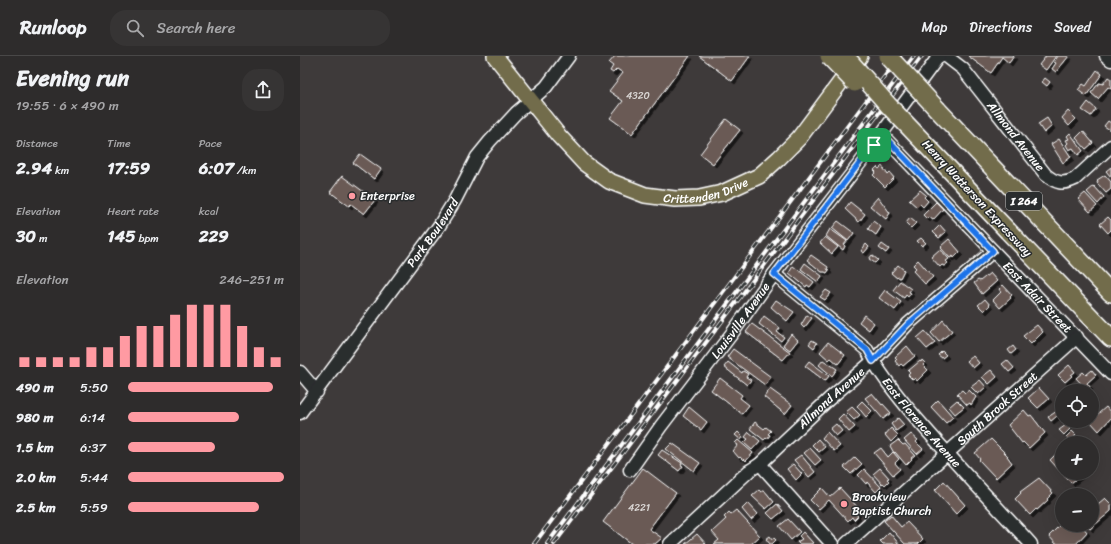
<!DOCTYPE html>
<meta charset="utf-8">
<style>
body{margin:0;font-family:Sriracha,sans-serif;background:#363434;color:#f1f3f6;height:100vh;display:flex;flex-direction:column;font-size:15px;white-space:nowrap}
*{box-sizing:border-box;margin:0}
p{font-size:13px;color:#a7a7a9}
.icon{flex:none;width:22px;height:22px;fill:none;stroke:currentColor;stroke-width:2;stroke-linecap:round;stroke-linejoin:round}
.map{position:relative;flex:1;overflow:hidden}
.drawer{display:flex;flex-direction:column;background:#2e2c2c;width:300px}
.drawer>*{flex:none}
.fabs{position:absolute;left:755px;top:328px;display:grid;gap:8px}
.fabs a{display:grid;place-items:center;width:44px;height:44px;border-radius:50%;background:#2e2c2c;box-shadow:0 4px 16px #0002,0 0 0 1px #494848;font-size:20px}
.pin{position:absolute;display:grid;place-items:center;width:34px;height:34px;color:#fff;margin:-17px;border-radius:8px;box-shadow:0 2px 6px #0006}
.round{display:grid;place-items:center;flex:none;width:42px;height:42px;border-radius:16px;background:#363434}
.headline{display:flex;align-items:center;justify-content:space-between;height:68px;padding:0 16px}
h1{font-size:22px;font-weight:700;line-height:30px}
.figures{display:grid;grid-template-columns:repeat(3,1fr);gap:6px;height:68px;padding:4px 16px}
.figures div{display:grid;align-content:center}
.figures b{font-size:17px;font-weight:700}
.figures small{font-size:11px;font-weight:400}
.figures p{font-size:11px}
.chart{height:112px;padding:8px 16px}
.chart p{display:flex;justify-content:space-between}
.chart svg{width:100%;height:72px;margin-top:4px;stroke:#ff9aa2;stroke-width:6}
ul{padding:0 16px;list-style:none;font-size:13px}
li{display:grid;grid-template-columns:64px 48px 1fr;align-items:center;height:30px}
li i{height:10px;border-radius:5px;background:#ff9aa2}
header{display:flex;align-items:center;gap:24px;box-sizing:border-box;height:56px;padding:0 20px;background:#2e2c2c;border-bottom:1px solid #494848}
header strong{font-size:19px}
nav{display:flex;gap:22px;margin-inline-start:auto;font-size:14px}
.search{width:280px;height:36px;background:#363434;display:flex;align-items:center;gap:10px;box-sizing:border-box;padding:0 14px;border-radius:16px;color:#a7a7a9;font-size:15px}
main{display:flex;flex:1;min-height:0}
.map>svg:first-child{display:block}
.building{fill:#6b5a55;stroke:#fff;filter:url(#shadow)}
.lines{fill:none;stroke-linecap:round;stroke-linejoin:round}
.minor-casing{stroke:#fff;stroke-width:15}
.major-casing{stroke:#fff;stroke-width:18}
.highway-casing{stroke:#fff;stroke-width:20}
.minor{stroke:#2a2d2e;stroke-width:12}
.major{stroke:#726c4b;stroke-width:15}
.highway{stroke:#726c4b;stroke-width:17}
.rail-casing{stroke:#fff;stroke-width:4}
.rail{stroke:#2a2d2e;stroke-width:2.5;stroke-dasharray:8;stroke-linecap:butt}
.highway-bridge-casing{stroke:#fff;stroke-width:20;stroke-linecap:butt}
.highway-bridge{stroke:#726c4b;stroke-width:17}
.route-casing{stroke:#fff;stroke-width:8}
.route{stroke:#1a73e8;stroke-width:5}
.poi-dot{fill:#ff9aa2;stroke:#2a2d2e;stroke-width:1.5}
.labels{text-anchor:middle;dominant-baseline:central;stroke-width:3;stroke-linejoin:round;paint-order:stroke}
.number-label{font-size:10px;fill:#dad6d4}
.shield{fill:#2a2d2e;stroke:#bfc0c0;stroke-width:1}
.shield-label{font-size:11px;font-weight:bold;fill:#fff}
.street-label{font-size:12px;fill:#fff;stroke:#2a2d2e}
.poi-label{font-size:12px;fill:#fff;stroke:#2a2d2e;text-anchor:start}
</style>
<header>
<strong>Runloop</strong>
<div class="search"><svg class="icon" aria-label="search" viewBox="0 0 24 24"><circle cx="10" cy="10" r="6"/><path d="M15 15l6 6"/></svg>Search here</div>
<nav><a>Map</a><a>Directions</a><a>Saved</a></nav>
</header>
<main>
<section class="drawer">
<div class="headline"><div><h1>Evening run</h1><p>19:55 · 6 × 490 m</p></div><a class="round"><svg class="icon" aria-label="share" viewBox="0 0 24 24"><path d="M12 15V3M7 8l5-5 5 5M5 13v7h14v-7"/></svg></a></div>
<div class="figures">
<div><p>Distance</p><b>2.94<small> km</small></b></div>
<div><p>Time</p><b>17:59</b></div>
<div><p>Pace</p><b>6:07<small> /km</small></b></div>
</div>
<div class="figures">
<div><p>Elevation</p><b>30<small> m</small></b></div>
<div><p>Heart rate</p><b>145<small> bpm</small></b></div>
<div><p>kcal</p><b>229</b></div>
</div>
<div class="chart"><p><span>Elevation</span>246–251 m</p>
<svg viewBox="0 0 160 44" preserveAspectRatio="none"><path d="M5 44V38M15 44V38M25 44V38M35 44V38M45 44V32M55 44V32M65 44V25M75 44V19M85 44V19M95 44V12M105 44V6M115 44V6M125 44V6M135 44V19M145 44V32M155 44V38"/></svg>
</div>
<ul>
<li><b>490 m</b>5:50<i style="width:93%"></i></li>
<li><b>980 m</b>6:14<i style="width:71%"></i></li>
<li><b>1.5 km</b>6:37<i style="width:56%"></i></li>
<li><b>2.0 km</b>5:44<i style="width:100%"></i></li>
<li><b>2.5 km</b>5:59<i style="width:84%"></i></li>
</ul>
</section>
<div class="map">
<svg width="811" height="488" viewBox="0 0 811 488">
<defs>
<filter id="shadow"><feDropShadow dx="3" dy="3" stdDeviation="0" flood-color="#0009"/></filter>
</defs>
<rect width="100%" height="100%" fill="#3e3a3a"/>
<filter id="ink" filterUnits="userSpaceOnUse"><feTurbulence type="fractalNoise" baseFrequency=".025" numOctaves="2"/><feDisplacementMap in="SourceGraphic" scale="8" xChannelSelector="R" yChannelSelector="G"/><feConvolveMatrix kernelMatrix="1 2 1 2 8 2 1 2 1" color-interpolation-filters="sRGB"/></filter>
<g filter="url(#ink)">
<path class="building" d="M315,0H390L332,78L310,62L323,45L309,35L323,17L317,13L313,17L310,15L313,10L309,7Z
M399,0H450L432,25Z
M668,0H714L709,7L702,1L691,17Z
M746,0H756L746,14L739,9Z
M758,0H769L756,16L752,13L756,7L754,6Z
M797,14L802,18L786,40L778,34L783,28L786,30Z
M808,21L811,23V33L808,31L798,43L791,37L799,27L803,28Z
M745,22L750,26L747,30L742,26Z
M788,46L796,53L791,60L782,54Z
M768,55L776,63L769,70L762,62Z
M747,62L752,70L744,77L738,68Z
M426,63L440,74L413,108L400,98Z
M808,65L811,67L810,74L804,70Z
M783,75L793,87L786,93L776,82Z
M770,77L783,95L778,99L773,92L769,94L766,89L768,87L766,84L769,83L767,80Z
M759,83L771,101L763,107L751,88Z
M60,98L81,113L74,123L53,107Z
M582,110L588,119L590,117L594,122L585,131L573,119L576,116L574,114L577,111L579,113Z
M811,111V121L806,115Z
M805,119L811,126V133L806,137L797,127L798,125L797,124Z
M42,120L75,144L64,158L51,148L49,150L30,136Z
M794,130L804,141L798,148L787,136Z
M620,134L626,139L624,141L628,145L623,151L620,148L617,151L609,144Z
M785,137L797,150L790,156L778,143Z
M578,141L590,157L586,163L570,150Z
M550,146L565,158L559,166L545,153Z
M636,146L643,153L633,164L629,161L627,163L623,159Z
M808,161L811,164V174L808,177L800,168Z
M610,162L616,167L611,172L606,167Z
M538,165L554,177L548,185L532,172Z
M573,165L581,171L576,179L568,173Z
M640,169L646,176L639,182L633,176Z
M530,173L547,185L544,189L545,190L543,194L526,180Z
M525,181L538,191L532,198L520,187Z
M621,182L626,187L622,190L617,185Z
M649,183L660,196L654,202L653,200L650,202L641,192L642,191L641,190Z
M566,188L569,191L564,197L561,195Z
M582,188L589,193L586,197L579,192Z
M640,193L649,203L646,205L648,207L644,210L642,209L640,211L631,201Z
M511,199L528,211L527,213L529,214L527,217L525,216H522L507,204Z
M572,199L578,204L575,207L569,203Z
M618,204L633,221L625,228L613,215L616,212L613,209Z
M505,207L522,220L518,226L501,213Z
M598,209L604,214L600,222L598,221L597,222L591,217Z
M493,210L514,226L510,231L507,229L506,231L489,217Z
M690,217L697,225L682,238L674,227L678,224L680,225Z
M600,225L611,233L609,236L611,237L608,241L606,239L604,242L593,234Z
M703,229L712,239L710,241L711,242L700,252L693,244L701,236L699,233Z
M526,234L531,237L525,244L520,241Z
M585,234L601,246L595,254L579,242Z
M685,243L690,249L684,255L678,249Z
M476,244L494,256L487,265L471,251Z
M507,259L512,262L504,272L501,269Z
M564,259L574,267L569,274L559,266Z
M464,260L480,272L477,276L484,281L481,285L459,268Z
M643,264L652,275L639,286L631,277Z
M452,268L490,296L483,304L446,276Z
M737,269L743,276L731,288L723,280Z
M625,275L635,287L627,293L617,282Z
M491,278L498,284L490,294L483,289Z
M512,284L517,287L514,292L509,288Z
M528,286L545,299L538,308L531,302L529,304L520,296Z
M607,290L615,300L603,310L601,308L599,310L595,305L597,303L595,301Z
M713,290L716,294L711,298L708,294Z
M433,293L471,321L465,329L427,301Z
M642,295L646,299L642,302L638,299Z
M673,300L679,307L673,312L667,305Z
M523,304L537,313L532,320L519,309Z
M622,304L625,307L623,309L628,314L617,325L615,322L613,324L608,319L610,317L608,315L620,305L621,306Z
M707,304L714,312L709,316L702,308Z
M509,305L529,320L525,325L505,310Z
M428,306L442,317L443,315L448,318L446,321L451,324L447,329L424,311Z
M769,309L775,316L771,319L772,320L765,326L758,319Z
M691,314L697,321L689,328L682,321Z
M792,314L796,319L787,327L790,331L787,334L776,322L783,316L786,319Z
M420,322L442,339L440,342L449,349L442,358L411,334Z
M680,324L686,331L678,338L671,331Z
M739,332L749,343L738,352L728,342Z
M470,333L492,349L485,358L464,341Z
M662,334L665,337L669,334L676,341L671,349L670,347L667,349L657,338Z
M572,337L582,349L583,348L591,357L583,363L565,342Z
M638,344L653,361L646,367L631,351Z
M657,344L664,351L655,358L649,351Z
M562,345L572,355L566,361L557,350Z
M389,351L407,366L401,374L383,360Z
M552,351L560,359L554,364L546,356Z
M806,351L811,357V362L799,375L790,365H792V363Z
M760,353L762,356L751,365L748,361Z
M724,354L729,360L731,359L745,377L729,392L723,386L722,387L708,369Z
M543,358L555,371L549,376L538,363Z
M598,362L604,369L596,375L591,368Z
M455,366L464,373L466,371L471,375L468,378L470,379L467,383L466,382L464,384L450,373Z
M536,368L542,375L536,380L530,373Z
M766,369L770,373L764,379L759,374Z
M591,372L598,379L591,386L585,379Z
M772,375L776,379L770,385L766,381Z
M438,376L443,381L441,384L435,379Z
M449,376L460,385L452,394L444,387L448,383L445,381Z
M527,376L540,390L534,395L522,382Z
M611,378L618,384L616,386L623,393L617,398L604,384Z
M518,383L525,391L519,396L512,389Z
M691,383L708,400H707L712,407L696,422L679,404L680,403L675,397Z
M438,384L453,397L446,405L444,403L443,404L440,401L439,402L433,395L438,389L435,387Z
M598,384L603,389L605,388L615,399L611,402L612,403L606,409L595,396L594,397L590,390Z
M372,387L400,407L394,415L366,393Z
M510,392L521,404L515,409L504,397Z
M581,392L588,401L593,396L599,403L595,407L600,413L593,419L574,397Z
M362,394L382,407L381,409L383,410L379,415L358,399Z
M760,394L762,396V417L782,418L771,427L750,404Z
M501,399L515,416L509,421L494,404Z
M555,401L562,408L551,418L544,411Z
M493,408L502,418L496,424L487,413Z
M343,412L376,437L349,473L362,482L355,488H332L303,466Z
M580,412L589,422L587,423L589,425L585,429L583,427L582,428L573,418Z
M564,413L581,431L576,436L567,426L566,428L558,419Z
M739,422L753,437L747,443L748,444L737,454L736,453L730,459L715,443L721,437L720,436Z
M644,425L665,449L656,458L635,434Z
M522,432L530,441L540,432L560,454L556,458L558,460L554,464L552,461L548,465L529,444L519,453L510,444Z
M459,434L461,436L464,434L474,446L466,453L452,440Z
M805,442L811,448V455L790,473L786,469H792V453Z
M448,447L458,458L451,464L442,453Z
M477,448L483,455L473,463L467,457Z
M436,454L460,480L451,488H414L419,484L412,476L426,463L424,461L429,456L431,458Z
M591,459L601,471L607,466L623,483L618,488H605L584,465Z
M488,463L500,476L491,484L479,470Z
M762,467V469H781L787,476L776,488H756L749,480Z
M503,476L513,487L511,488H499L497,486L502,483L499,480Z
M589,476L599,488H583L580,485Z
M397,478L406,488H385Z
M470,480L472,483L474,482L476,484L472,488H470L466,483Z"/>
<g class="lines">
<g class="minor-casing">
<g id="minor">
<path id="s1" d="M646,0L663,13L746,119C756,127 763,129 775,123L811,90"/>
<path d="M806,0L811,4"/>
<path id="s2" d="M581,78L811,318"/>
<path id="s3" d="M474,218L567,294C580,319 599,342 617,363C654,406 693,447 731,488"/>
<path d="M0,316L17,336"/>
<path id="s4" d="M0,357L139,170L155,144L177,101L190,85L216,57L246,31L269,0"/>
<path d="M460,408L532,488"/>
<path id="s5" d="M330,414L361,370L433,276L474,218L560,107L639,0"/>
<path id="s6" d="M370,488L449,415L460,408L529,343L573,305L608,268L693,195"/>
<path id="s7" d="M546,488L777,281"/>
</g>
</g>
<g class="major-casing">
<g id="major">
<path id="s8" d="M195,0L259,80L284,107L309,125L345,139L375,143L399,142L422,137L459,120L479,102L499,82L560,0"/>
</g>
</g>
<g class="highway-casing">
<path id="highway" d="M638,54L811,237
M708,175L811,282"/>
</g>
<use href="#minor" class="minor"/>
<use href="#major" class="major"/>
<use href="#highway" class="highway"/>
<g class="rail-casing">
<path id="rail" d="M234,488L600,0
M247,488L614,0
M254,488L622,0"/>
</g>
<use href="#rail" class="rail"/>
<g class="highway-bridge-casing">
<path id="highway-bridge" d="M529,0L555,27
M545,0L589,50L708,175
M588,0L638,54"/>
</g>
<use href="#highway-bridge" class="highway-bridge"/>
</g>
</g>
<g class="lines" filter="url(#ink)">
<g class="route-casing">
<path id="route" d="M582,78L693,195L608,268L573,305L567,294L474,218Z"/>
</g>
<use href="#route" class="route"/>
</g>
<g class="poi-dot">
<circle cx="52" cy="140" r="4"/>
<circle cx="544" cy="448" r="4"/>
</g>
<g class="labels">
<g class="number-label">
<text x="338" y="40">4320</text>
<text x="339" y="452">4221</text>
</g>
<rect class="shield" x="706" y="136" width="36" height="18" rx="3"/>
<g class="shield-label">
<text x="724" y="145">I 264</text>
</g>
<g class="street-label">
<text stroke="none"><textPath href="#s1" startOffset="107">Allmond Avenue</textPath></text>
<text stroke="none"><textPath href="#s8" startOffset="271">Crittenden Drive</textPath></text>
<text transform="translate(677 142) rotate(47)">Henry Watterson Expressway</text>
<text stroke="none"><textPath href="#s4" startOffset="224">Park Boulevard</textPath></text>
<text stroke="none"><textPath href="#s2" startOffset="226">East Adair Street</textPath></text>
<text stroke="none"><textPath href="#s5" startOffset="186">Louisville Avenue</textPath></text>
<text stroke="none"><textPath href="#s6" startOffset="218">Allmond Avenue</textPath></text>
<text stroke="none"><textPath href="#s7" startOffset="203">South Brook Street</textPath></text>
<text stroke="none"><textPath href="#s3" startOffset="211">East Florence Avenue</textPath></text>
</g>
<g class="poi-label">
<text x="60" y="140">Enterprise</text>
<text x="552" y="441">Brookview<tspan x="552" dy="14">Baptist Church</tspan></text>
</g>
</g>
</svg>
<div class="fabs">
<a><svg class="icon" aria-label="locate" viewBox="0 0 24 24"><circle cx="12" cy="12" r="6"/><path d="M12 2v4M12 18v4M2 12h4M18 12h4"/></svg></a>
<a>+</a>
<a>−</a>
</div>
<div class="pin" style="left:574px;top:89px;background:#1e9e55"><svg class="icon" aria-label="arrive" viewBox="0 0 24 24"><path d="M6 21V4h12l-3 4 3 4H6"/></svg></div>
</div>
</main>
